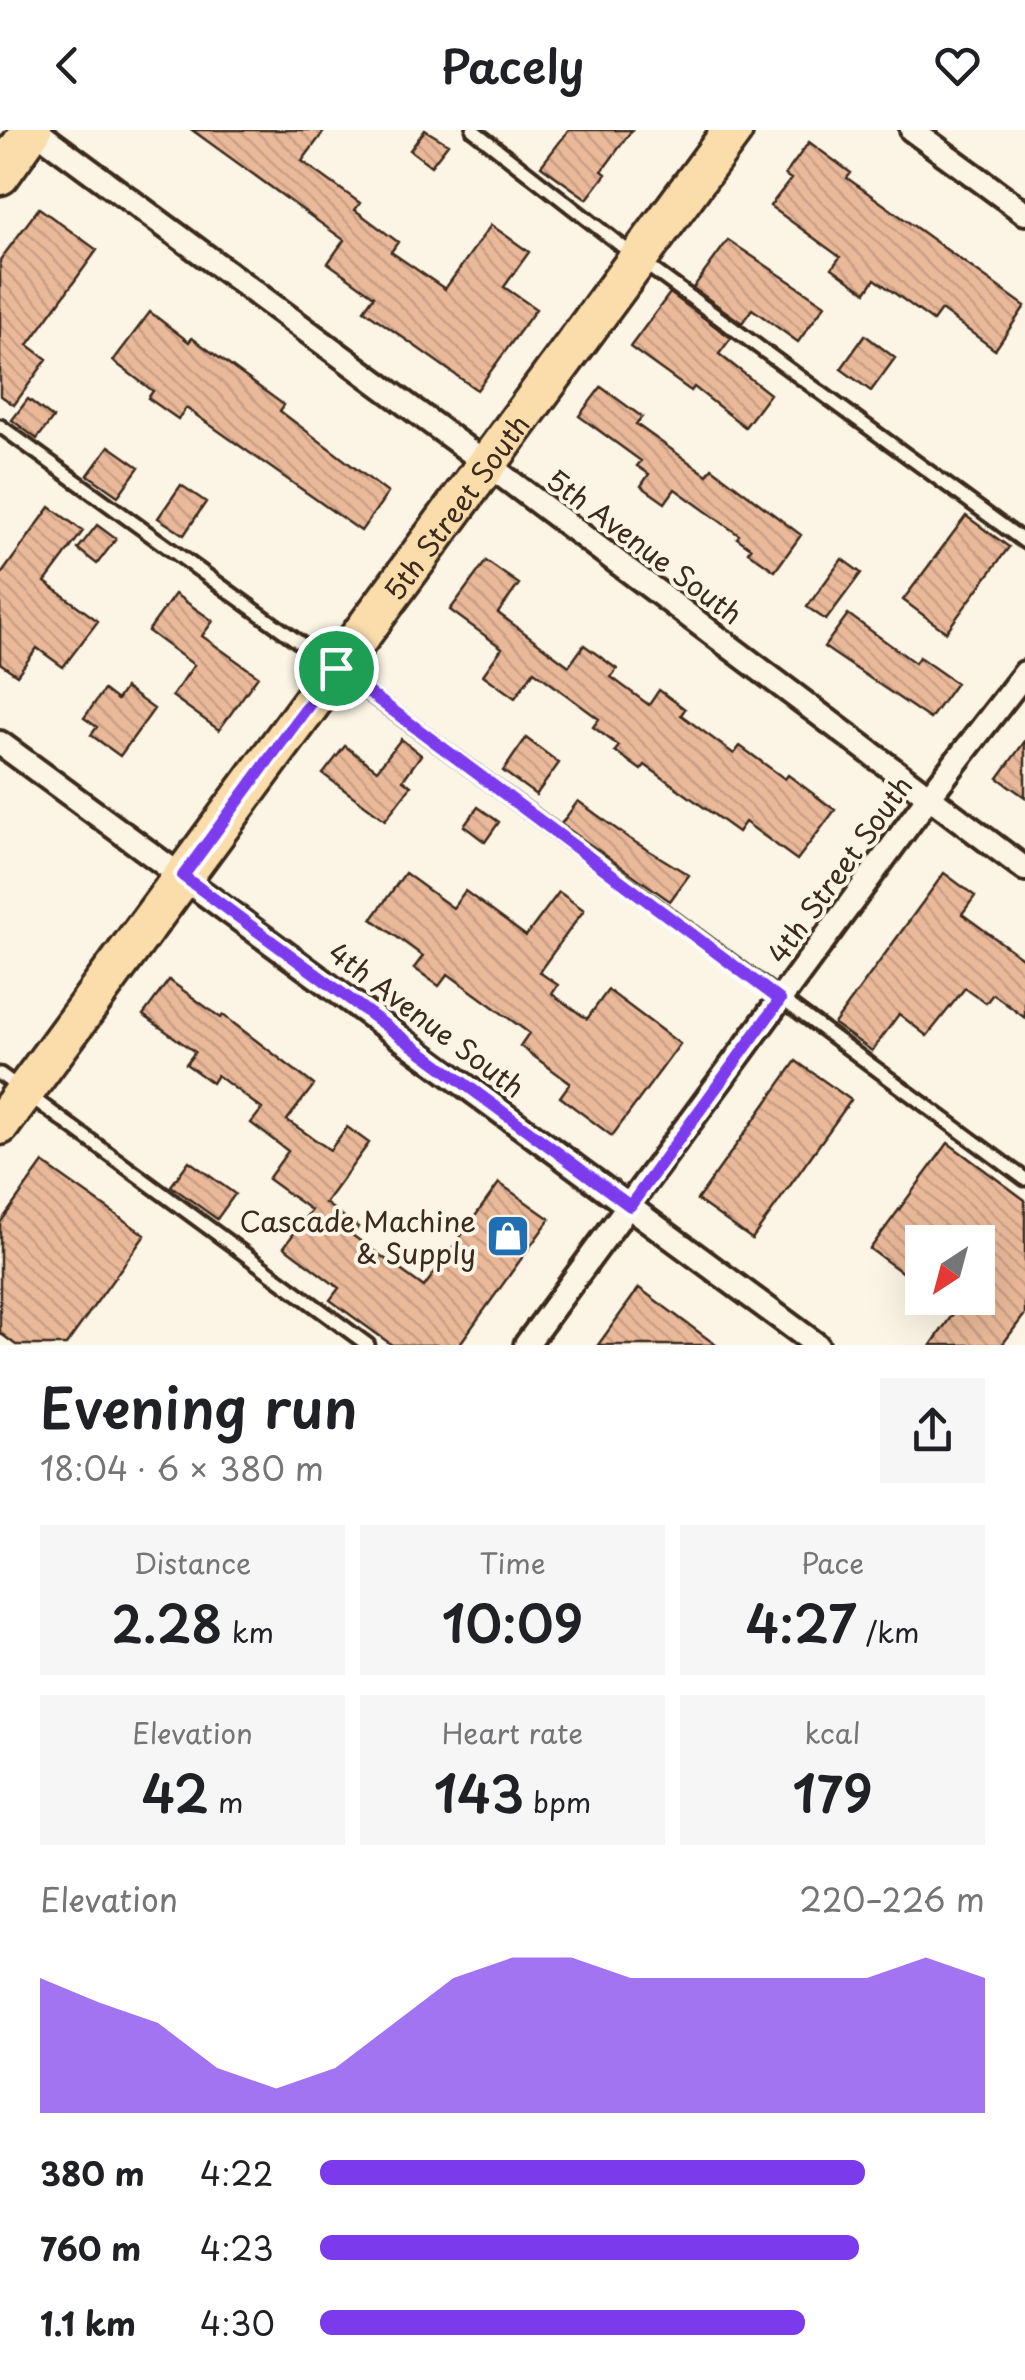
<!DOCTYPE html>
<meta charset="utf-8">
<style>
body{margin:0;font-family:"Playpen Sans",sans-serif;background:#f6f6f6;color:#202124;height:100vh;display:flex;flex-direction:column;font-size:38px;white-space:nowrap}
*{box-sizing:border-box;margin:0}
p{font-size:32px;color:#757577}
.icon{flex:none;width:55px;height:55px;fill:none;stroke:currentColor;stroke-width:2;stroke-linecap:round;stroke-linejoin:round}
.map{position:relative;height:1215px;overflow:hidden}
.side{display:flex;flex-direction:column;background:#fff;flex:1}
.side>*{flex:none}
.needle{width:65px;rotate:216deg}
.tools{position:absolute;left:905px;top:1095px;display:grid;gap:20px}
.tools a{display:grid;place-items:center;width:90px;height:90px;border-radius:0px;background:#fff;box-shadow:0 10px 40px #0002;font-size:50px}
.pin{position:absolute;display:grid;place-items:center;width:85px;height:85px;color:#fff;margin:-42px;border:5px solid #fff;border-radius:50%;box-shadow:0 2px 10px #0007}
.round{display:grid;place-items:center;flex:none;width:105px;height:105px;border-radius:0px;background:#f6f6f6}
.head{display:flex;align-items:center;justify-content:space-between;height:170px;padding:0 40px}
h1{font-size:55px;font-weight:600;line-height:75px}
.figures{display:grid;grid-template-columns:repeat(3,1fr);gap:15px;height:170px;padding:10px 40px}
.figures div{display:grid;align-content:center;border-radius:0px;background:#f6f6f6;text-align:center}
.figures b{font-size:50px;font-weight:600}
.figures small{font-size:28px;font-weight:400}
.figures p{font-size:28px}
.chart{height:280px;padding:20px 40px}
.chart p{display:flex;justify-content:space-between}
.chart svg{width:100%;height:180px;margin-top:10px;fill:#7c3aed;opacity:.7}
ul{padding:0 40px;list-style:none;font-size:32px}
li{display:grid;grid-template-columns:160px 120px 1fr;align-items:center;height:75px}
li i{height:25px;border-radius:12px;background:#7c3aed}
header{display:flex;justify-content:space-between;align-items:center;height:130px;padding:0 40px;background:#fff;font-size:45px;font-weight:600}
.map>svg:first-child{display:block}
.building{fill:url(#building-back-hatch);stroke:#3b2a1e;stroke-width:2.5}
.lines{fill:none;stroke-linecap:round;stroke-linejoin:round}
.lane-casing{stroke:#3b2a1e;stroke-width:19}
.street-casing{stroke:#3b2a1e;stroke-width:30}
.primary-casing{stroke:#3b2a1e;stroke-width:45}
.lane{stroke:#fcf5e5;stroke-width:11}
.street{stroke:#fcf5e5;stroke-width:22}
.primary{stroke:#faddab;stroke-width:38}
.route-casing{stroke:#fff;stroke-width:20}
.route{stroke:#7c3aed;stroke-width:12}
.labels{text-anchor:middle;dominant-baseline:central;stroke-width:8;stroke-linejoin:round;paint-order:stroke}
.street-label{font-size:28px;fill:#3b2a1e;stroke:#fcf5e5}
.poi-label{font-size:28px;fill:#3b2a1e;stroke:#fcf5e5;text-anchor:end}
</style>
<header><svg class="icon" aria-label="back" viewBox="0 0 24 24"><path d="M15 5l-7 7 7 7"/></svg>Pacely<svg class="icon" aria-label="heart" viewBox="0 0 24 24"><path d="M12 20l-8-8c-3-5 5-10 8-4 3-6 11-1 8 4z"/></svg></header>
<div class="map">
<svg width="1025" height="1215" viewBox="0 0 1025 1215">
<defs>
<pattern id="building-back-hatch" width="6" height="6" patternUnits="userSpaceOnUse" patternTransform="scale(2.5)"><rect width="6" height="6" fill="#eab99a"/><path d="M-1 5l2 2M0 0l6 6M5-1l2 2" fill="none" stroke="#ca9f84"/></pattern>
</defs>
<rect width="100%" height="100%" fill="#fcf5e5"/>
<filter id="ink" filterUnits="userSpaceOnUse"><feTurbulence type="fractalNoise" baseFrequency=".01" numOctaves="2"/><feDisplacementMap in="SourceGraphic" scale="20" xChannelSelector="R" yChannelSelector="G"/><feConvolveMatrix kernelMatrix="1 2 1 2 8 2 1 2 1" color-interpolation-filters="sRGB"/></filter>
<g filter="url(#ink)">
<path class="building" d="M192,0H325L302,31L360,73L355,80L398,112L391,122L445,159L491,95L529,122L504,157L536,179L477,260L364,180L374,166L328,133L344,110Z
M425,0L448,14L431,36L410,20Z
M569,0H632L602,41L606,44L587,69L541,36Z
M809,12L851,43L847,48L1025,176L995,220L941,180L933,191L875,149L866,162L832,138L840,127L770,76L791,49L785,45Z
M39,78L97,120L28,215L47,229L14,275L0,265V130Z
M728,110L825,175L798,212L752,179L742,193L693,158Z
M670,163L731,208L719,224L770,264L745,297L694,257L691,261L630,217Z
M150,182L189,212L192,208L284,275L280,281L388,363L361,401L186,278L178,289L148,268L153,261L113,231Z
M865,205L895,228L871,261L841,239Z
M601,257L642,287L636,294L707,345L712,338L801,405L775,441L748,422L751,418L737,408L739,405L675,359L665,373L641,356L649,344L637,336L641,331L579,286Z
M28,269L53,288L37,309L12,290Z
M109,316L139,337L118,366L88,345Z
M181,355L206,372L184,405L158,388Z
M50,377L83,401L45,452L98,491L63,537L37,518L17,545L0,533V446Z
M966,386L1009,417L946,502L903,470Z
M97,395L116,409L97,434L78,419Z
M842,429L861,443L826,490L807,477Z
M486,431L519,454L498,483L569,536L584,515L617,539L611,547L649,575L659,560L685,579L681,585L734,624L740,616L785,649L788,645L835,680L797,730L745,692L738,702L645,635L641,640L615,621L619,616L593,597L599,589L534,541L515,568L483,545L502,518L450,480Z
M175,464L213,491L202,506L258,546L219,600L172,566L194,535L148,501Z
M848,484L915,533L919,527L956,553L930,589L824,517Z
M125,558L154,579L120,626L91,605L97,597L84,588L104,560L117,570Z
M526,608L559,633L536,665L503,641Z
M401,609L421,625L403,650L411,656L385,690L323,644L345,616L377,640Z
M1025,611V667L998,648Z
M578,671L630,709L689,745L670,771L561,694Z
M478,677L499,692L485,712L464,696Z
M405,743L453,778L465,761L526,806L559,762L584,780L539,842L558,855L552,864L587,889L608,860L680,914L612,1006L560,967L570,953L520,916L529,903L448,844L439,856L414,838L423,826L372,789Z
M944,743L975,766L962,784L1025,830V888L993,864L986,873L965,858L927,906L899,884L872,921L834,894Z
M169,850L221,888L223,885L314,955L287,990L330,1020L347,997L369,1013L325,1073L358,1097L352,1105L424,1157L499,1053L550,1089L459,1215H392L330,1170L339,1158L284,1117L311,1080L268,1049L288,1021L251,993L262,979L217,945L212,953L186,934L195,922L143,885Z
M796,931L851,970L752,1109L697,1070Z
M948,1013L1025,1070V1184L1002,1215H931L955,1181L936,1168H978V1112H922V1157L870,1119Z
M189,1031L235,1064L217,1089L171,1056Z
M43,1033L145,1105L66,1215H16L0,1203V1093Z
M639,1158L716,1215H598Z"/>
<g class="lines">
<g class="lane-casing">
<path id="lane" d="M473,0L637,128L1025,412
M0,296L336,539L1025,1049
M0,944L368,1215"/>
</g>
<g class="street-casing">
<path id="street" d="M35,0L487,334L1025,739
M912,0L1025,83
M0,613L817,1215
M526,1215L928,668L1025,543"/>
</g>
<g class="primary-casing">
<g id="primary">
<path d="M0,45L32,0"/>
<path id="s1" d="M0,995L733,0"/>
</g>
</g>
<use href="#lane" class="lane"/>
<use href="#street" class="street"/>
<use href="#primary" class="primary"/>
</g>
</g>
<g class="lines" filter="url(#ink)">
<g class="route-casing">
<path id="route" d="M336,538L780,870L630,1076L183,746Z"/>
</g>
<use href="#route" class="route"/>
</g>
<defs>
<g id="shop-square" transform="scale(2.25)"><rect x="-9" y="-9" width="18" height="18" rx="4" fill="#1f6fb2" stroke="#fcf5e5"/><path d="M-5-2.5h2.3a2.7 3.5 0 0 1 5.4 0H5L5.5 6h-11ZM-1.5-2.5h3a1.5 2.3 0 0 0-3 0Z" fill="#fff"/></g>
</defs>
<g fill-rule="evenodd">
<use href="#shop-square" x="508" y="1106"/>
</g>
<g class="labels">
<g class="street-label">
<text stroke="none"><textPath href="#s1" startOffset="768">5th Street South</textPath></text>
<text transform="translate(645 416) rotate(37)">5th Avenue South</text>
<text transform="translate(839 739) rotate(-54)">4th Street South</text>
<text transform="translate(427 889) rotate(37)">4th Avenue South</text>
</g>
<g class="poi-label">
<text x="476" y="1090">Cascade Machine<tspan x="476" dy="32">&amp; Supply</tspan></text>
</g>
</g>
</svg>
<div class="tools">
<a><svg class="needle" viewBox="-14 -14 28 28"><path d="M0-13l5 13h-10z" fill="#e53935"/><path d="M0 13l5-13h-10z" fill="#757577"/></svg></a>
</div>
<div class="pin" style="left:336px;top:538px;background:#1e9e55"><svg class="icon" aria-label="arrive" viewBox="0 0 24 24"><path d="M6 21V4h12l-3 4 3 4H6"/></svg></div>
</div>
<section class="side">
<div class="head"><div><h1>Evening run</h1><p>18:04 · 6 × 380 m</p></div><a class="round"><svg class="icon" aria-label="share" viewBox="0 0 24 24"><path d="M12 15V3M7 8l5-5 5 5M5 13v7h14v-7"/></svg></a></div>
<div class="figures">
<div><p>Distance</p><b>2.28<small> km</small></b></div>
<div><p>Time</p><b>10:09</b></div>
<div><p>Pace</p><b>4:27<small> /km</small></b></div>
</div>
<div class="figures">
<div><p>Elevation</p><b>42<small> m</small></b></div>
<div><p>Heart rate</p><b>143<small> bpm</small></b></div>
<div><p>kcal</p><b>179</b></div>
</div>
<div class="chart"><p><span>Elevation</span>220–226 m</p>
<svg viewBox="0 0 160 44" preserveAspectRatio="none"><path d="M0 44V11L10 17L20 22L30 33L40 38L50 33L60 22L70 11L80 6L90 6L100 11L110 11L120 11L130 11L140 11L150 6L160 11V44z"/></svg>
</div>
<ul>
<li><b>380 m</b>4:22<i style="width:82%"></i></li>
<li><b>760 m</b>4:23<i style="width:81%"></i></li>
<li><b>1.1 km</b>4:30<i style="width:73%"></i></li>
</ul>
</section>
